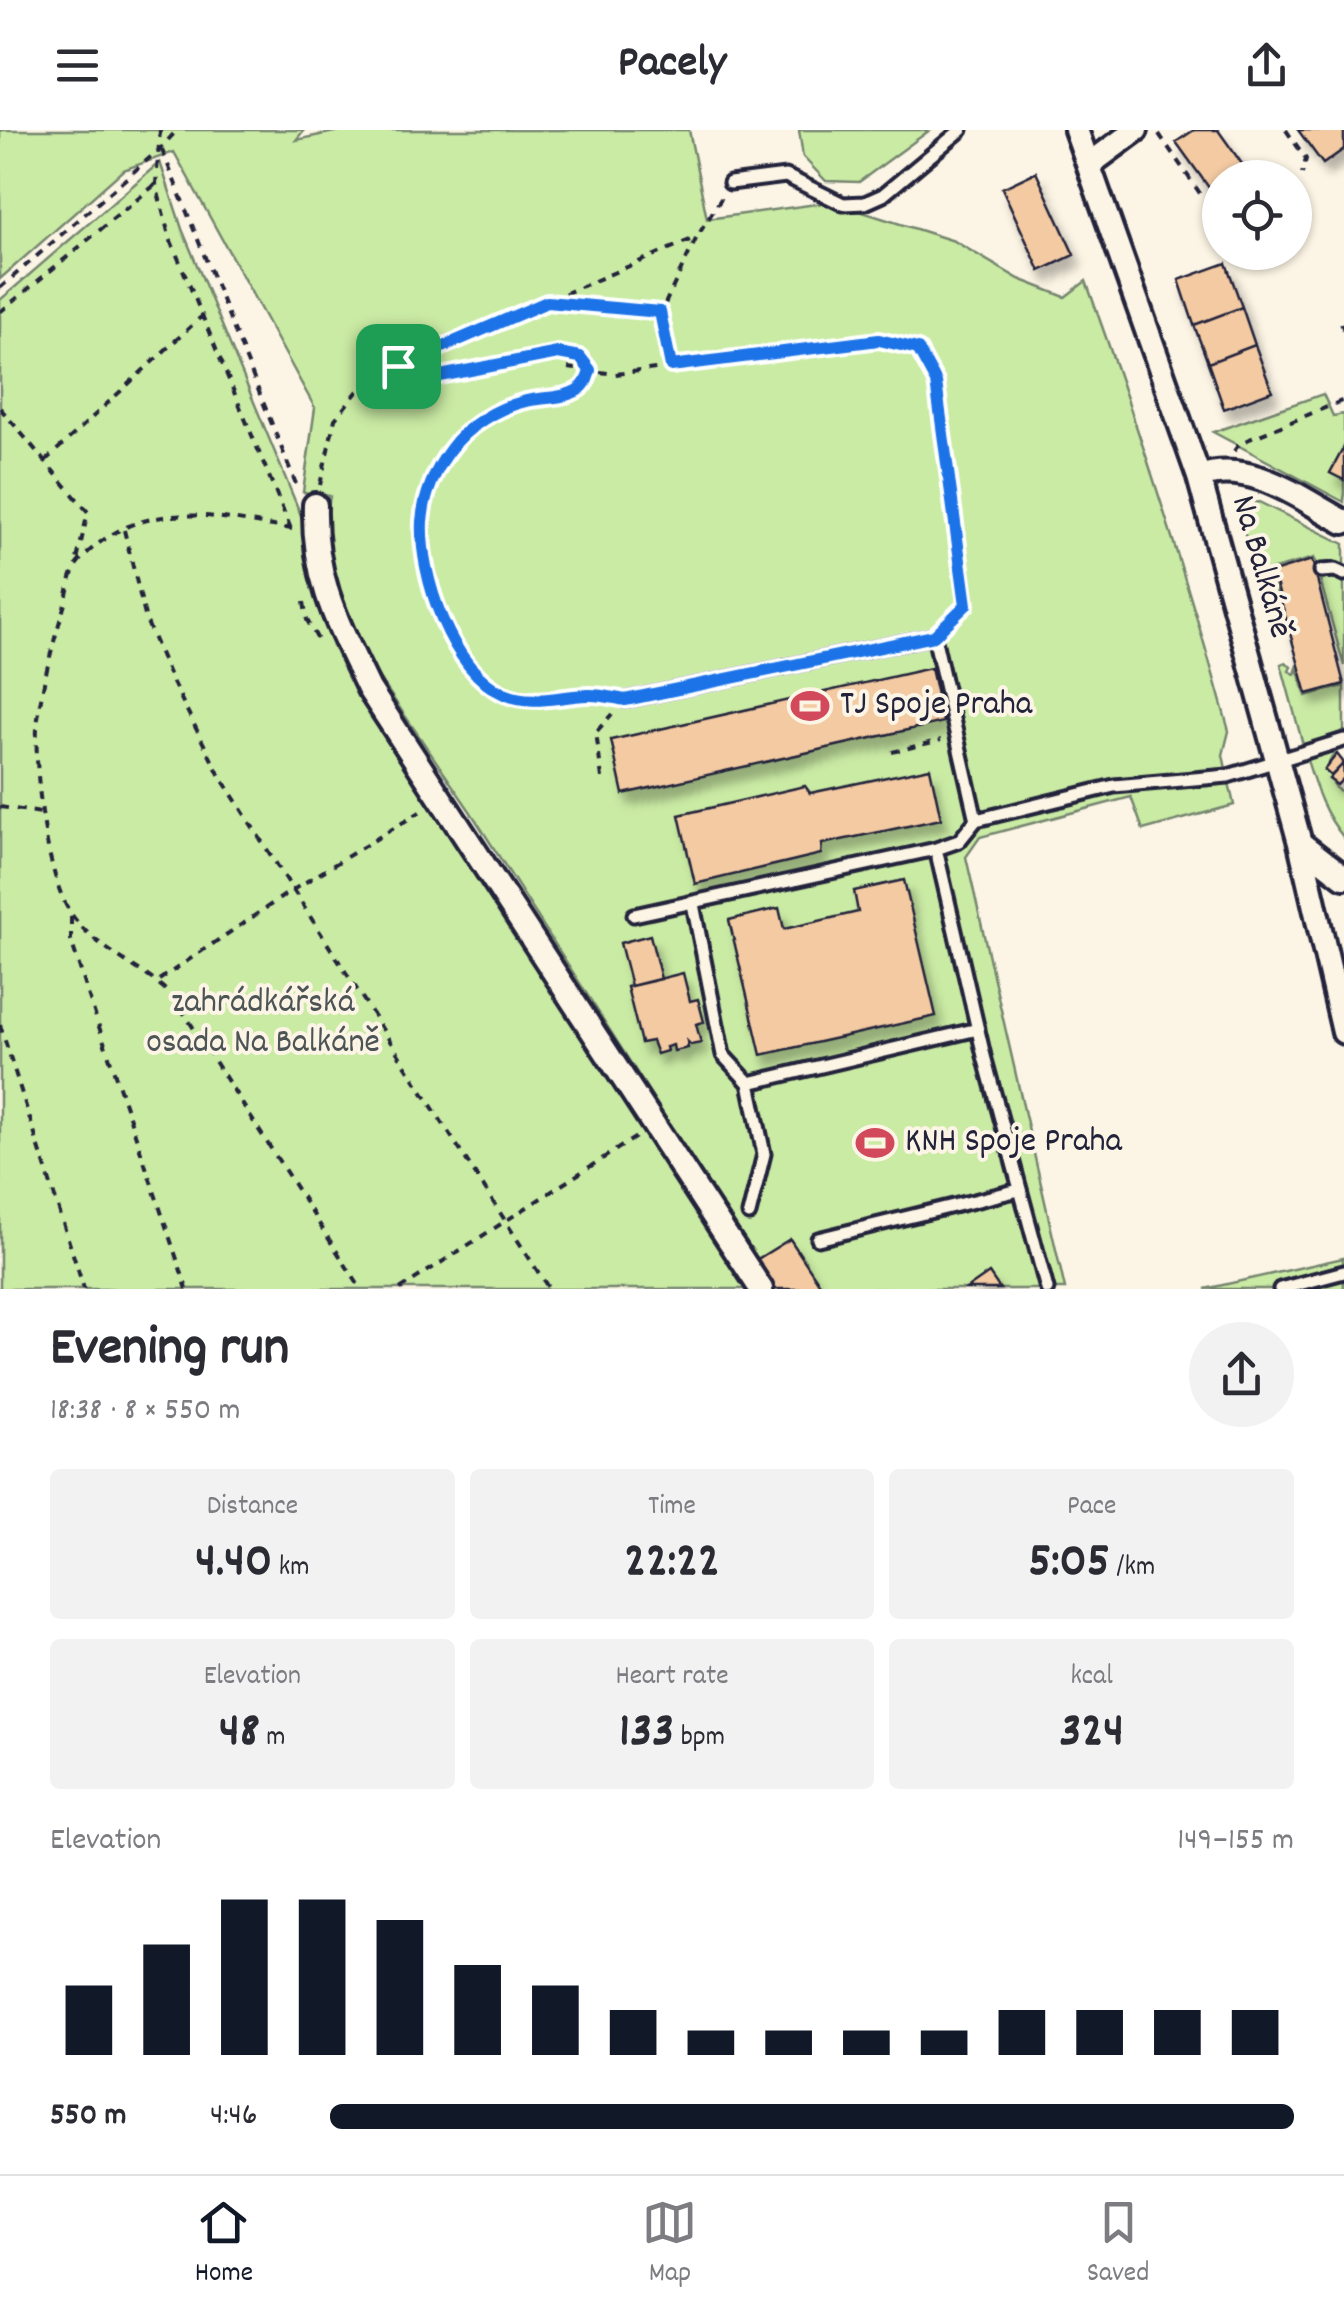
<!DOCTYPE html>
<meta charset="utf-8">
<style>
body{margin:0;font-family:Dekko,sans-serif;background:#f2f2f3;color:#2b2b33;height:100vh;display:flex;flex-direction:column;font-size:38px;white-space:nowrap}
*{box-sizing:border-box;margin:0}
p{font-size:32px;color:#7c7c81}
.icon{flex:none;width:55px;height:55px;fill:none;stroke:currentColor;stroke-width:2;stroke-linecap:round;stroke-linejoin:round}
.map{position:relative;height:1159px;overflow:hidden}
.panel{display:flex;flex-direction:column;background:#fff;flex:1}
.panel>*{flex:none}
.buttons{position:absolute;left:1202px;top:30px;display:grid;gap:20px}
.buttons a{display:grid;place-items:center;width:110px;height:110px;border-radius:50%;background:#fff;box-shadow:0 2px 8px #0004;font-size:50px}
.pin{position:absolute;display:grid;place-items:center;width:85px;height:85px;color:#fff;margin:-42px;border-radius:20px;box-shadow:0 5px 15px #0006}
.round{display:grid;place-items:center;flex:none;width:105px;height:105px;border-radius:52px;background:#f2f2f3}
.headline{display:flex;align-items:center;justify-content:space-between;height:170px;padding:0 50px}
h1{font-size:55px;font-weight:700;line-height:75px}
.metrics{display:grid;grid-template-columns:repeat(3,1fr);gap:15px;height:170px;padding:10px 50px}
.metrics div{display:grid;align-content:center;border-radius:10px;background:#f2f2f3;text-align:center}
.metrics b{font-size:50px;font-weight:700}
.metrics small{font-size:28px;font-weight:400}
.metrics p{font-size:28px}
.chart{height:280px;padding:20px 50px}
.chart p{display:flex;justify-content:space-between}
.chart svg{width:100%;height:180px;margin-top:10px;stroke:#111827;stroke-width:6}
ul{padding:0 50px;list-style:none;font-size:32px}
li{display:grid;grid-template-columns:160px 120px 1fr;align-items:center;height:75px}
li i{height:25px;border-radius:12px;background:#111827}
header{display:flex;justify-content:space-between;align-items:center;height:130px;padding:0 50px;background:#fff;font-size:45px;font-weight:700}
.dock{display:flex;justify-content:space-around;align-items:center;height:140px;border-top:2px solid #e1e1e2;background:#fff;font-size:28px;color:#7c7c81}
.dock a{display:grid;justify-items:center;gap:5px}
.dock .on{color:#111827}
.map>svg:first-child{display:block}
.green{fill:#caeba4;stroke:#768670;stroke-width:2.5}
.building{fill:#f3caa2;stroke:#22223b;stroke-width:2.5;filter:url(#shadow)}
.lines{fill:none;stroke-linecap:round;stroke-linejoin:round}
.lane-casing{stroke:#22223b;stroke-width:19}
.street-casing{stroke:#22223b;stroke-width:30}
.path{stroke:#22223b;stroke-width:4;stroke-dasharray:8 8;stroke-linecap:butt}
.lane{stroke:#fcf5e5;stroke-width:11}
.street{stroke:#fcf5e5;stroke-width:22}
.route-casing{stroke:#fff;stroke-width:20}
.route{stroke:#1a73e8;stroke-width:12}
.labels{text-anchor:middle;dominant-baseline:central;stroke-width:8;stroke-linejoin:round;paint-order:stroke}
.street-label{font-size:35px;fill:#22223b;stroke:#fcf5e5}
.poi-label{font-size:35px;fill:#22223b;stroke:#fcf5e5;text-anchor:start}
.park-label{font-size:35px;fill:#4c5455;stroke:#fcf5e5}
</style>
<header><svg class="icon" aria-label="menu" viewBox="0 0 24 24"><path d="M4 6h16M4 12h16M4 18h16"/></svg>Pacely<svg class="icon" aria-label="share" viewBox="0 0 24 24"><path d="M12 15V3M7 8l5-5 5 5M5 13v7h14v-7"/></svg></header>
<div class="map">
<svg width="1344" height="1159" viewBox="0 0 1344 1159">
<defs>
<filter id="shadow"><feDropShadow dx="6" dy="11" stdDeviation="5" flood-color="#0004"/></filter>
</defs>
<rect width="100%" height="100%" fill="#fcf5e5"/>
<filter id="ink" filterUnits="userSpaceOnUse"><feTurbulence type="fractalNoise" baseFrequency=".01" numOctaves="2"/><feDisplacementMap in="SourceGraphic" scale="20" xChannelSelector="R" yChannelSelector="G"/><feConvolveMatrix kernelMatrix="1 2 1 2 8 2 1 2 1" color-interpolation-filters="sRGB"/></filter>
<g filter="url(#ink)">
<path class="green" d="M0,0H304L296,10L344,0H689L707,89L831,72L954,111L1019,149L1065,167L1086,151C1140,301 1187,449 1229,601L1223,625L1234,675L1143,700L1131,667L980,707L966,727L1065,1159H775L470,681L348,502L334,462L327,383L330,366L303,362L315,278L174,22L123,40L0,149Z
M799,0H930L859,52L826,51L803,27Z
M160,32L182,99L305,395L318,475L365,564L749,1159H0V170Z
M1323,264L1333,286L1344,284V317L1330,343L1344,350V372L1213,302Z
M1259,372L1344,414V536L1314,428L1271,440L1278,468L1273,466L1269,471L1271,478L1266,479L1240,387L1248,374Z
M1286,532L1291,537L1289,541L1295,544L1297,538L1306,566L1344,556V601L1303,615L1281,534Z
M1337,619L1324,640L1331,646L1335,658L1344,663V708C1324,684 1316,659 1307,630Z
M1343,1128L1344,1159H1205Z"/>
<path class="building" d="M1194,0H1218L1252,48H1220V73L1176,12Z
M1298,0H1344V19L1323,34Z
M1036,42L1074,125L1040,141L1002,58Z
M1226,133L1242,177L1194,195L1179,150Z
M1242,177L1255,215L1208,233L1194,195Z
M1255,215L1272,261L1224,279L1208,233Z
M1344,317V350L1330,343Z
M1312,430L1344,554L1307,564L1273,442Z
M931,538L943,592L623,664L611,610Z
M1337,624L1344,633L1331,646L1324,640Z
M1343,634L1344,648L1337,655L1329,649Z
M930,638L941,689L822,714L821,724L695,754L679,685L805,656L810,663Z
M904,750L936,886L761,925L729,790L779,778L784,799L858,782L854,761Z
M650,805L661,849L631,856L620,813Z
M683,843L690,871L698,869L704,892L696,894L701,913L691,915L687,911L688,918L674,921L673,915L666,917L667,921L657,924L652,911L641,913L627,857Z
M790,1109L823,1159H775L756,1130Z
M989,1143L1000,1159H966Z"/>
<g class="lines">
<g class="lane-casing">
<path id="lane" d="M730,53L786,46L843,74L865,73L883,65L961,0
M1321,441L1335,440L1344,444
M625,570L934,506L976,690L959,711L936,719L634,785
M976,690L1114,656L1228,646L1344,610
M936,719L984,926L1047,1159
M693,774L723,925L749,953L764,1024L749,1084
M749,953L978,899
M818,1109L1019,1060
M1280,1159L1344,1142"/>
</g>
<g class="street-casing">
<path id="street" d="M1076,0L1199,347L1300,713L1344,902
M1090,34L1136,0
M1199,347C1251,329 1299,368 1344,392
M315,375C313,449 338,494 369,559L761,1159
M1300,713L1344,747"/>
</g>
<path class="path" d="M160,0L156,54L169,106L291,399
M1286,0L1306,29L1302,44
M1159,4L1217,88
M162,20L298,359
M0,158L161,18L177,0
M551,172L661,182
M0,182L156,54
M1341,193L1344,200
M388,219L398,235L406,242L430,249L558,223L581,227L590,241C588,248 586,255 579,259C564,268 543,267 527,271C498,278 469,296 451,319C435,338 426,363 423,388C417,441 453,545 506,565C540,578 575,562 610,568
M671,236L661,182L697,107L722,67
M568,238L615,244L879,211L918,219L936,252L965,475L945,495
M0,278L88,382L76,434
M1234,321L1240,313L1344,270
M45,331L202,186
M320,355L335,289L375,240L398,235L697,107
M292,399C236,391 181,374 126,397C111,403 88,420 78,433C70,443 68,464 64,477C53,513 43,550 38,588C32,631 46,746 70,782C95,821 144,836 175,869L361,1159
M124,400L146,490L172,551L220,646L549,1159
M304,472L307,490L318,510
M892,622L941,610
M602,648L596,602L612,584
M0,677L42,683
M71,787V810L87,861L187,1159
M159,850L291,761L420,682
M0,895L84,1159
M400,1159L636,1007"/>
<use href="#lane" class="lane"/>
<use href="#street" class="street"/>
</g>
</g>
<g class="lines" filter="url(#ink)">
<g class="route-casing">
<path id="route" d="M547,172L660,182L671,236L879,210L918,219L936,252L966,475L934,506L625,570C613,568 599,564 587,565C558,566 533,576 504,564C452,542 419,445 422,391C424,366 435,340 450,320C467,296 497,278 526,271C542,267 563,269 578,260C586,255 588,248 590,240L580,227L558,223L430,248L398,236Z"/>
</g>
<use href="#route" class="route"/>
</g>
<defs>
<g id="stadium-bare" transform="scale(3)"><path d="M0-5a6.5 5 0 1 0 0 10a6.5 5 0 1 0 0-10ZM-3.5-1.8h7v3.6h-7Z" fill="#d1495b" stroke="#fcf5e5" stroke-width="2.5" paint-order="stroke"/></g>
</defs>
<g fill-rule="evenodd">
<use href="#stadium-bare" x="810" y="576"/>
<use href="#stadium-bare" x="875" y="1013"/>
</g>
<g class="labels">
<g class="street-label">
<text transform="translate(1260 437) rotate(74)">Na Balkáně</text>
</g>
<g class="poi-label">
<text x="840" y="576">TJ Spoje Praha</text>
<text x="905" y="1013">KNH Spoje Praha</text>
</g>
<g class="park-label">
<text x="263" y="874">zahrádkářská<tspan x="263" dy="40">osada Na Balkáně</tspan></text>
</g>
</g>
</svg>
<div class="buttons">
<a><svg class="icon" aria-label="locate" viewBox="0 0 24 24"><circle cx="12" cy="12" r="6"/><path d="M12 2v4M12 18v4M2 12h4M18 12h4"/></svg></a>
</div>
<div class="pin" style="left:398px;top:236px;background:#1e9e55"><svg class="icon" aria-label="arrive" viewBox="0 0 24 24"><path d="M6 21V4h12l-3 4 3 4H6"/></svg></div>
</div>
<section class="panel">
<div class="headline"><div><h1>Evening run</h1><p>18:38 · 8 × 550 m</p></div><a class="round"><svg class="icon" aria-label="share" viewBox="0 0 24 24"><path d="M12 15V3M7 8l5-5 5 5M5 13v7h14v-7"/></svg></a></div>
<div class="metrics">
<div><p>Distance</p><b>4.40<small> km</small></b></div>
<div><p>Time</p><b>22:22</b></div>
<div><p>Pace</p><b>5:05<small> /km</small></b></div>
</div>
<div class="metrics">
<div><p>Elevation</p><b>48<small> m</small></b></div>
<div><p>Heart rate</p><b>133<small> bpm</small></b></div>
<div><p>kcal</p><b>324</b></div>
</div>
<div class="chart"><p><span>Elevation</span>149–155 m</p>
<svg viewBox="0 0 160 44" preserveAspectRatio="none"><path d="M5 44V27M15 44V17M25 44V6M35 44V6M45 44V11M55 44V22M65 44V27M75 44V33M85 44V38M95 44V38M105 44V38M115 44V38M125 44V33M135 44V33M145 44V33M155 44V33"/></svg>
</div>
<ul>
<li><b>550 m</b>4:46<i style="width:100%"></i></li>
</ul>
</section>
<nav class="dock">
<a class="on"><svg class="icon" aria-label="home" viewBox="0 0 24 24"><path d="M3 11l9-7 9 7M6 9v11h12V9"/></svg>Home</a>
<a><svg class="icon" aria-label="map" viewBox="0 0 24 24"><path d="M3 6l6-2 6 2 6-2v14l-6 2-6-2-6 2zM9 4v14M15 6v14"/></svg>Map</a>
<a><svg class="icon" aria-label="saved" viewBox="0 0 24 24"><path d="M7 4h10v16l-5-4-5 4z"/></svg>Saved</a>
</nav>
